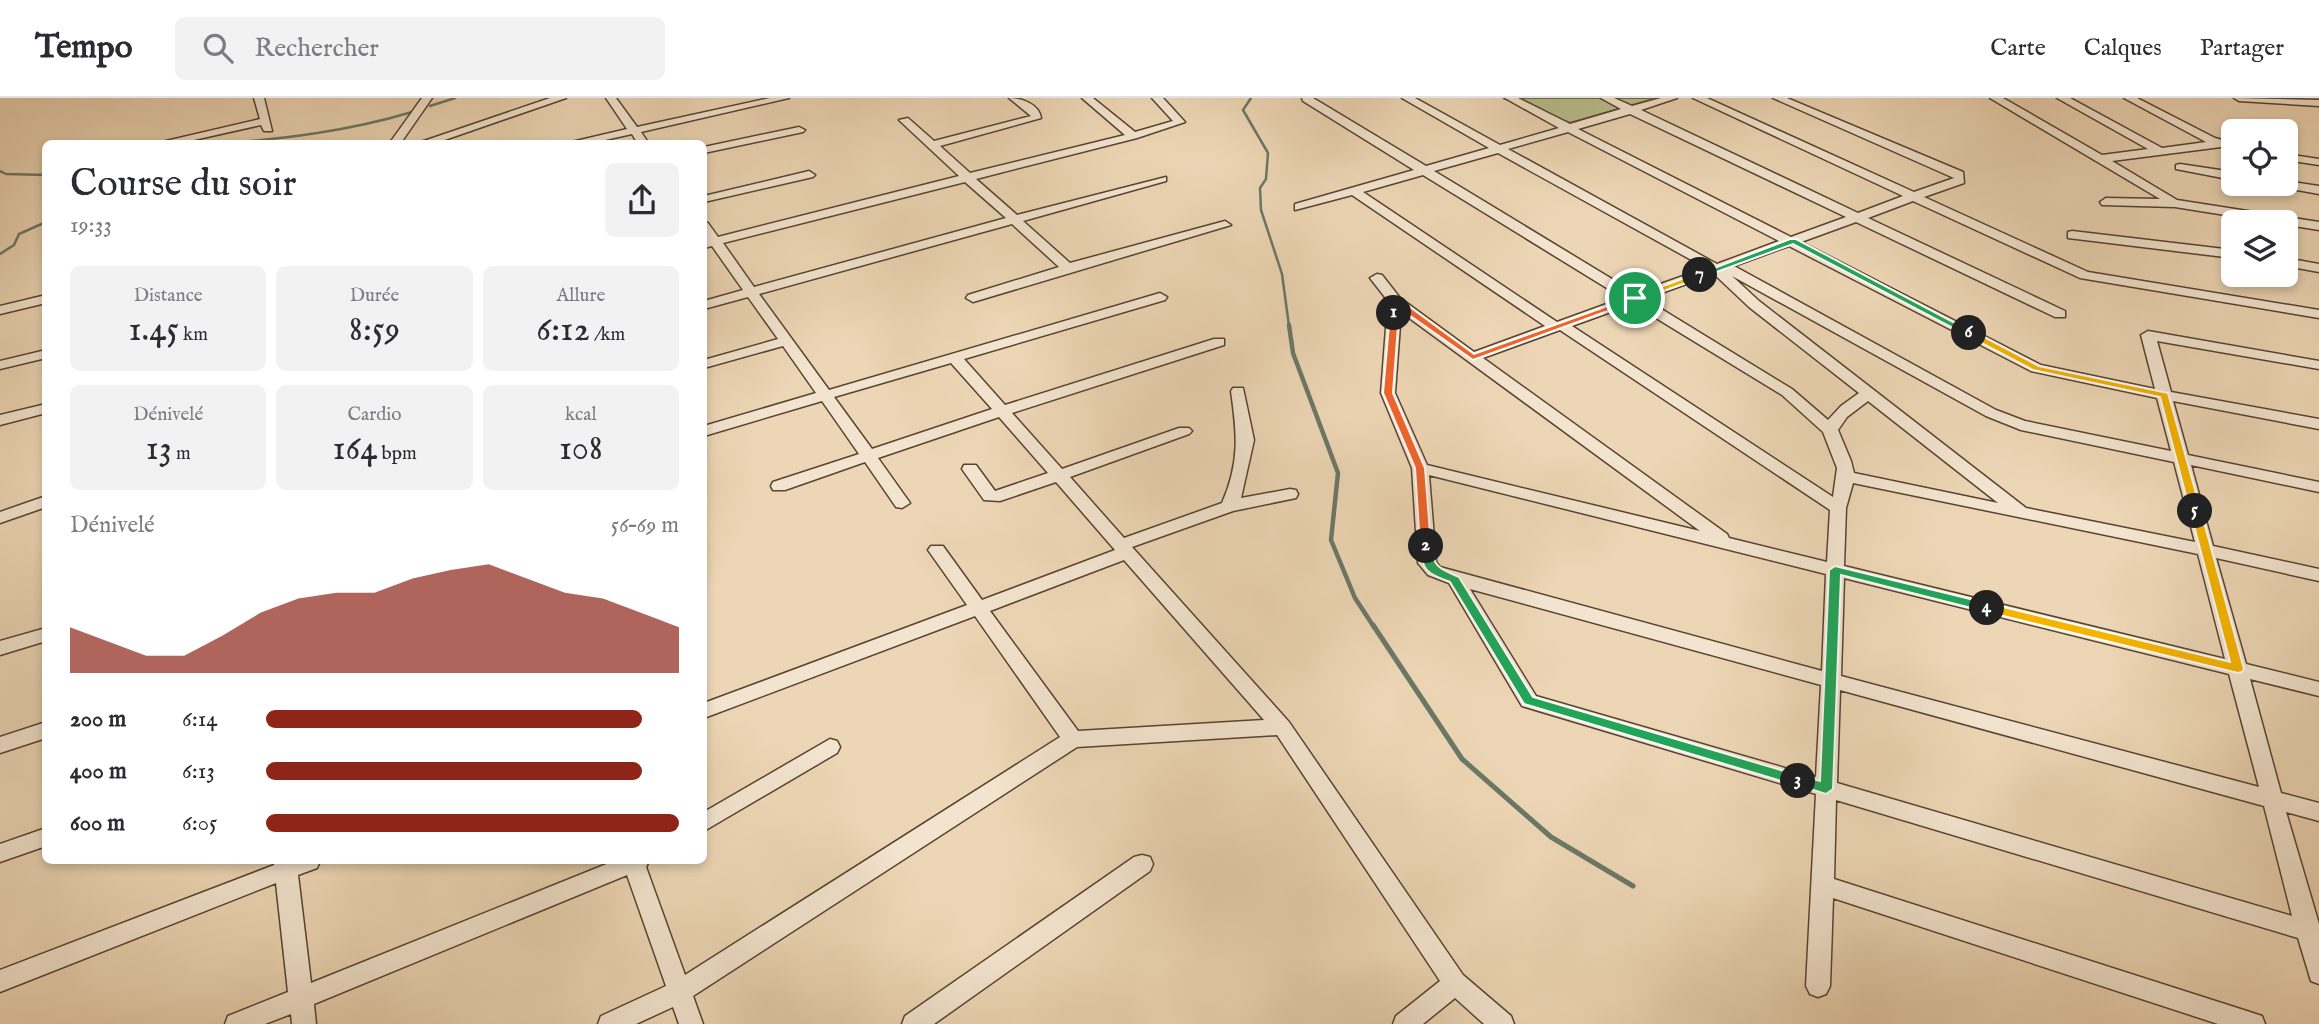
<!DOCTYPE html>
<html lang="fr">
<meta charset="utf-8">
<style>
body{margin:0;font-family:"IM FELL English",serif;background:#f2f2f3;color:#2b2b33;height:100vh;display:flex;flex-direction:column;font-size:26px;white-space:nowrap}
*{box-sizing:border-box;margin:0}
p{font-size:23px;color:#7c7c81}
.icon{flex:none;width:38px;height:38px;fill:none;stroke:currentColor;stroke-width:2;stroke-linecap:round;stroke-linejoin:round}
.map{position:relative;flex:1;overflow:hidden}
.panel{position:absolute;left:42px;top:42px;width:665px;height:724px;display:flex;flex-direction:column;background:#fff;border-radius:10px;box-shadow:0 4px 10px #0003}
.panel>*{flex:none}
.fabs{position:absolute;left:2221px;top:21px;display:grid;gap:14px}
.fabs a{display:grid;place-items:center;width:77px;height:77px;border-radius:10px;background:#fff;box-shadow:0 4px 10px #0003;font-size:35px}
.pin{position:absolute;display:grid;place-items:center;width:60px;height:60px;color:#fff;margin:-30px;border:4px solid #fff;border-radius:50%;box-shadow:0 2px 7px #0007}
.km{position:absolute;width:35px;height:35px;margin:-18px;border-radius:50%;background:#222;color:#fff;font-size:19px;line-height:35px;text-align:center}
.round{display:grid;place-items:center;flex:none;width:74px;height:74px;border-radius:10px;background:#f2f2f3}
.overview{display:flex;align-items:center;justify-content:space-between;height:119px;padding:0 28px}
h1{font-size:38px;font-weight:600;line-height:52px}
.stats{display:grid;grid-template-columns:repeat(3,1fr);gap:10px;height:119px;padding:7px 28px}
.stats div{display:grid;align-content:center;border-radius:10px;background:#f2f2f3;text-align:center}
.stats b{font-size:35px;font-weight:600}
.stats small{font-size:19px;font-weight:400}
.stats p{font-size:19px}
.chart{height:196px;padding:14px 28px}
.chart p{display:flex;justify-content:space-between}
.chart svg{width:100%;height:126px;margin-top:7px;fill:#8f2418;opacity:.7}
ul{padding:0 28px;list-style:none;font-size:23px}
li{display:grid;grid-template-columns:112px 84px 1fr;align-items:center;height:52px}
li i{height:18px;border-radius:9px;background:#8f2418}
header{display:flex;align-items:center;gap:42px;box-sizing:border-box;height:98px;padding:0 35px;background:#fff;border-bottom:2px solid #e1e1e2}
header strong{font-size:33px}
nav{display:flex;gap:38px;margin-inline-start:auto;font-size:24px}
.search{width:490px;height:63px;background:#f2f2f3;display:flex;align-items:center;gap:18px;box-sizing:border-box;padding:0 24px;border-radius:10px;color:#7c7c81;font-size:26px}
.map>svg:first-child{display:block}
.green{fill:#b8be8d;stroke:#6e6949;stroke-width:2}
.lines{fill:none;stroke-linecap:round;stroke-linejoin:round}
.stream-far2{stroke:#6b7867;stroke-width:2.5}
.stream-far1{stroke:#6b7867;stroke-width:4.5}
.stream{stroke:#6b7867;stroke-width:5}
.minor-casing{stroke:#574431;stroke-width:3}
.minor{fill:#f3e4cf;fill-rule:evenodd}
.split-1{fill:#f0652b;stroke:#fff;stroke-width:2}
.split-2{fill:#f0652b;stroke:#fff;stroke-width:2}
.split-3{fill:#22a559;stroke:#fff;stroke-width:2}
.split-4{fill:#22a559;stroke:#fff;stroke-width:2}
.split-5{fill:#f5b400;stroke:#fff;stroke-width:2}
.split-6{fill:#f5b400;stroke:#fff;stroke-width:2}
.split-7{fill:#22a559;stroke:#fff;stroke-width:2}
.split-8{fill:#f5b400;stroke:#fff;stroke-width:2}
</style>
<header>
<strong>Tempo</strong>
<div class="search"><svg class="icon" aria-label="search" viewBox="0 0 24 24"><circle cx="10" cy="10" r="6"/><path d="M15 15l6 6"/></svg>Rechercher</div>
<nav><a>Carte</a><a>Calques</a><a>Partager</a></nav>
</header>
<div class="map">
<svg width="2319" height="926" viewBox="0 0 2319 926">
<rect width="100%" height="100%" fill="#edd6b5"/>
<filter id="stains"><feTurbulence type="fractalNoise" baseFrequency=".00286" numOctaves="4"/><feColorMatrix values="0 0 0 0 .2 0 0 0 0 .09 0 0 0 0 .02 0 0 0 .5 -.17"/></filter>
<radialGradient id="worn" r=".72"><stop offset=".6" stop-color="#630" stop-opacity="0"/><stop offset="1" stop-color="#630" stop-opacity=".3"/></radialGradient>
<path class="green" d="M1503,0H1657L1570,25Z"/>
<g class="lines">
<path class="stream-far2" d="M1251,0L1243,12L1268,55L1266,81L1260,90L1261,112L1282,176L1289,228
M430,8L455,0
M217,46C283,41 349,33 412,14
M0,73L6,76L46,77
M0,156L14,147L19,136L46,124"/>
<path class="stream-far1" d="M1289,227L1293,255L1338,375L1331,442L1355,500L1374,529"/>
<path class="stream" d="M1373,527L1462,661L1551,739L1633,788"/>
<g class="minor-casing">
<path id="minor" d="M254,0H264L272,33H264L261,27L176,46H153L260,21Z
M422,0H432L400,46H389Z
M550,0H566L433,46H415Z
M606,0H616L637,29L770,0H789L641,34L649,46H638L632,36L587,46H563L627,31Z
M1009,0C1021,0 1039,6 1041,20L940,48L970,75L1125,37L1082,0H1093L1135,34L1173,23L1152,0H1163L1185,24L1137,40L976,81L1017,117L1166,79V83L1023,123L1070,165L1225,123L1231,127L973,204L966,200L968,197L1059,169L1012,126L759,196L829,292L1160,195L1167,199L1165,202L964,261L1005,307L1214,241H1224V247L1012,315L1062,371L1179,330H1189L1192,333L1189,336L1070,379L1124,440L1222,405C1240,364 1237,336 1231,293L1233,290H1243L1254,342L1241,400L1290,391L1296,392L1298,396L1296,400L1233,413L1132,449L1289,624L1463,877L1511,918L1514,926H1484L1455,900L1423,926H1393L1396,918L1440,883L1277,637L1077,649L693,898L703,926H679L673,909L636,926H598L601,918L666,888L627,777L314,906L316,926H292L291,916L265,926H225L228,918L288,894L276,785L0,894V872L274,767V763H320L317,770L298,777L311,885L614,763H649L646,769L685,877L1060,639L975,518L704,620V605L967,507L928,452L931,448H943L982,502L1115,452L1056,384L1000,403L984,402L962,371L964,367H976L995,393L1048,375L999,319L878,360L910,405L902,410L896,409L865,364L785,392H773L771,388L773,384L859,356L822,303L704,338V328L816,295L783,248L704,270V262L778,241L748,199L704,211V203L743,192L712,148L704,150V142L707,141L704,136V124L708,125L718,139L959,78L899,22L908,20L934,43L1031,18ZM965,84L1006,120L754,189L723,145ZM951,265L992,311L872,351L834,299ZM1124,462L1264,622L1078,633L990,513Z
M1302,0H1313L1426,68L1489,50L1402,0H1415L1500,47L1559,30L1505,0H1518L1570,26L1621,11L1601,0H1614L1632,8L1661,0H1677L1641,12L1858,115L1903,98L1693,0H1707L1914,94L1954,80L1773,0H1787L1963,74L1964,85L1924,99L2088,174L2319,212V220L2080,180L1913,103L1868,120L2065,213V219H2055L1856,124L1801,144L2041,267L2155,291L2141,237L2148,233L2319,263V271L2157,243L2171,294L2319,321V331L2173,303L2188,357L2319,384V394L2191,367L2213,448L2319,471V483L2216,460L2246,566L2319,584V598L2250,581L2281,695L2319,705V723L2286,714L2319,826V886L2311,883L2298,840L1836,702L1834,781L2253,915L2262,918L2265,926H2218L1833,800L1830,888L1826,896L1818,899L1810,896L1806,888L1816,696L1522,608L1449,485L1428,477L1418,465L1412,370L1381,295L1388,203L1370,180L1377,176L1382,177L1400,200L1474,254L1545,228L1352,97L1295,112V106L1414,72L1303,3ZM1630,16L1846,119L1791,139L1578,31ZM1568,34L1779,143L1717,166L1508,51ZM1498,55L1706,170L1635,195L1434,73ZM1423,77L1623,200L1557,224L1363,94ZM1789,148L2031,273L2157,300L2171,353L2025,323L1996,312L1734,168ZM1714,176L1749,209L1859,295L1841,308L1828,322L1792,291L1645,201ZM1732,178L1986,318L2021,332L2174,364L2195,444L2026,410L1759,203ZM1633,206L1782,297L1823,334L1837,370L1833,399L1572,228ZM1401,214L1700,433L1427,367L1395,295ZM1560,232L1830,412L1827,464L1729,440L1727,436L1483,260ZM1868,303L1998,405L1854,375L1851,363L1838,332L1847,319ZM1429,377L1826,476L1822,573L1440,469L1436,464ZM1853,385L2198,456L2225,561L1844,468L1846,410ZM1844,480L2229,576L2259,689L1841,578ZM1470,491L1821,587L1816,679L1536,598ZM1840,592L2264,708L2292,818L1837,685Z
M1990,0H2003L2102,57L2148,51L2057,0H2070L2162,50L2206,44L2124,0H2137L2215,40L2233,45V52L2221,49L2112,63L2177,102L2319,124V132L2175,109L2102,107L2100,104L2106,100L2160,101Z
M2234,0L2319,2V8L2239,3Z
M799,29L805,32L803,34L704,55V49Z
M2286,56L2319,61V67L2286,62Z
M2180,66L2233,74V82L2176,71V67Z
M809,73L815,77L813,79L704,104V98Z
M2286,83L2319,88V96L2280,89L2278,86H2286Z
M2072,133L2233,152V160L2068,140V134Z
M2286,160L2319,166V174L2286,168Z
M46,197V205L0,216V208Z
M46,252V260L0,271V263Z
M46,306V315L0,327V317Z
M46,398V409L0,425V414Z
M46,530V543L0,557V543Z
M46,624V640L0,655V639Z
M830,641L837,643L840,649L837,655L704,733V714Z
M46,730V748L0,764V746Z
M1142,757L1150,759L1153,766L1150,773L934,926H902L905,918L1134,759Z"/>
</g>
<use href="#minor" class="minor"/>
</g>
<path class="split-1" d="M1635,198L1640,200L1638,202L1473,262L1399,210L1398,217L1390,215L1391,203L1399,201L1474,256Z"/>
<path class="split-2" d="M1394,212L1399,215L1393,295L1425,370L1431,448L1426,451L1420,448L1415,370L1383,295L1390,215Z"/>
<path class="split-3" d="M1426,444L1431,448C1433,469 1440,471 1459,479L1533,599L1798,677L1805,683L1803,686L1798,688L1524,606L1450,484C1427,475 1422,474 1420,448Z"/>
<path class="split-4" d="M1835,468L1987,505L1993,510L1987,514L1841,477L1833,691L1826,696L1794,686L1792,683L1798,677L1820,683L1829,472Z"/>
<path class="split-5" d="M2192,410L2201,413L2244,571L2242,574L2238,575L1987,514L1981,510L1987,505L2230,564L2190,413Z"/>
<path class="split-6" d="M1966,233H1973L2039,268L2168,295L2201,413L2199,415L2190,413L2160,299L2033,272L1966,237Z"/>
<path class="split-7" d="M1790,141H1796L1974,235L1966,237L1793,146L1703,179L1696,177Z"/>
<path class="split-8" d="M1700,174L1703,179L1638,202L1631,200Z"/>
<rect width="100%" height="100%" filter="url(#stains)"/>
<rect width="100%" height="100%" fill="url(#worn)"/>
</svg>
<div class="fabs">
<a><svg class="icon" aria-label="locate" viewBox="0 0 24 24"><circle cx="12" cy="12" r="6"/><path d="M12 2v4M12 18v4M2 12h4M18 12h4"/></svg></a>
<a><svg class="icon" aria-label="layers" viewBox="0 0 24 24"><path d="M12 4l9 5-9 5-9-5zM3 14l9 5 9-5"/></svg></a>
</div>
<div class="pin" style="left:1635px;top:200px;background:#1e9e55"><svg class="icon" aria-label="arrive" viewBox="0 0 24 24"><path d="M6 21V4h12l-3 4 3 4H6"/></svg></div>
<b class="km" style="left:1394px;top:215px">1</b>
<b class="km" style="left:1426px;top:448px">2</b>
<b class="km" style="left:1798px;top:683px">3</b>
<b class="km" style="left:1987px;top:510px">4</b>
<b class="km" style="left:2195px;top:413px">5</b>
<b class="km" style="left:1969px;top:235px">6</b>
<b class="km" style="left:1700px;top:177px">7</b>
<section class="panel">
<div class="overview"><div><h1>Course du soir</h1><p>19:33</p></div><a class="round"><svg class="icon" aria-label="share" viewBox="0 0 24 24"><path d="M12 15V3M7 8l5-5 5 5M5 13v7h14v-7"/></svg></a></div>
<div class="stats">
<div><p>Distance</p><b>1.45<small> km</small></b></div>
<div><p>Durée</p><b>8:59</b></div>
<div><p>Allure</p><b>6:12<small> /km</small></b></div>
</div>
<div class="stats">
<div><p>Dénivelé</p><b>13<small> m</small></b></div>
<div><p>Cardio</p><b>164<small> bpm</small></b></div>
<div><p>kcal</p><b>108</b></div>
</div>
<div class="chart"><p><span>Dénivelé</span>56–69 m</p>
<svg viewBox="0 0 160 44" preserveAspectRatio="none"><path d="M0 44V28L10 33L20 38L30 38L40 31L50 23L60 18L70 16L80 16L90 11L100 8L110 6L120 11L130 16L140 18L150 23L160 28V44z"/></svg>
</div>
<ul>
<li><b>200 m</b>6:14<i style="width:91%"></i></li>
<li><b>400 m</b>6:13<i style="width:91%"></i></li>
<li><b>600 m</b>6:05<i style="width:100%"></i></li>
</ul>
</section>
</div>
